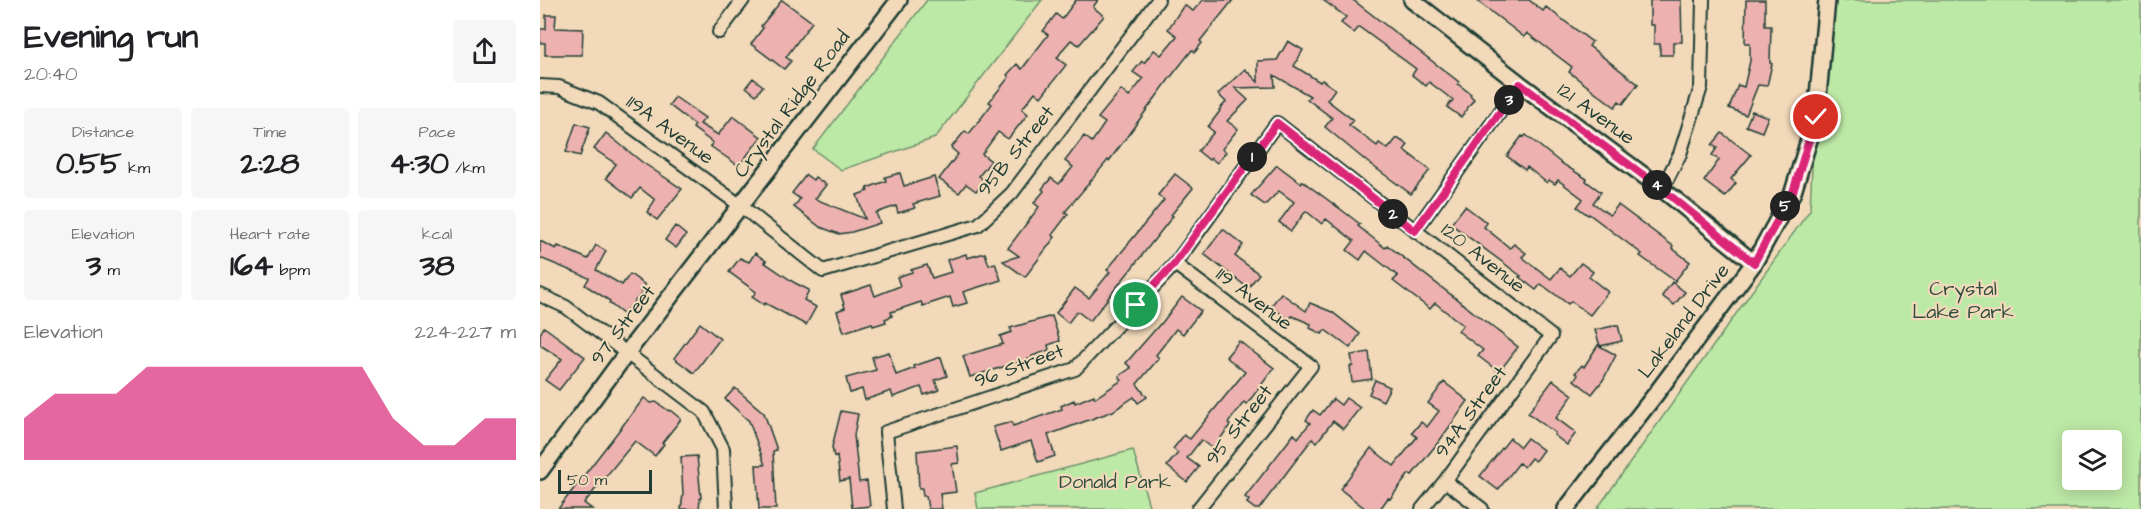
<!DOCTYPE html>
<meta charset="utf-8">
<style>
body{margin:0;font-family:"Architects Daughter",sans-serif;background:#f6f6f6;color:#202124;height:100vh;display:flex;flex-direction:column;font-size:22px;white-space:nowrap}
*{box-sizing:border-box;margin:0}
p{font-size:20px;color:#757577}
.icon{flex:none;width:33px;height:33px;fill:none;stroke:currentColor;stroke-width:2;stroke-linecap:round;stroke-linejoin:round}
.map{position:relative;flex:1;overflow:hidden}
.details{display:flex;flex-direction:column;background:#fff;width:540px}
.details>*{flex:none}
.buttons{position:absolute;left:1522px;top:430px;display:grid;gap:12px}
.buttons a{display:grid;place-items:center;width:60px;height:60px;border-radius:6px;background:#fff;box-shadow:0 3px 15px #0003;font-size:30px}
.scale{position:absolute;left:18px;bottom:15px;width:94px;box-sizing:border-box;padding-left:6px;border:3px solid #1f3d34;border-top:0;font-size:16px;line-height:21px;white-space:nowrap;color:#1f3d34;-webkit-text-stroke:4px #f1d9b9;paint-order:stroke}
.pin{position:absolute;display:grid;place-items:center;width:51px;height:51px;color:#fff;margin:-26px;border:3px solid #fff;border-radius:50%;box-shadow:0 2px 6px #0007}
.km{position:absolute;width:30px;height:30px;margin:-15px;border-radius:50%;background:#222;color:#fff;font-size:16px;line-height:30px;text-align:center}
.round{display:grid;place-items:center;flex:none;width:63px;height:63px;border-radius:6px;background:#f6f6f6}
.summary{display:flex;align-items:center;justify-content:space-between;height:102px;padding:0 24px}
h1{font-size:33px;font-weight:700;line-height:45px}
.stats{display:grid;grid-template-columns:repeat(3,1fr);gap:9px;height:102px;padding:6px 24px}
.stats div{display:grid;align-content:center;border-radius:6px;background:#f6f6f6;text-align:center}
.stats b{font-size:30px;font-weight:700}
.stats small{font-size:16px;font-weight:400}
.stats p{font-size:16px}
.chart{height:168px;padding:12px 24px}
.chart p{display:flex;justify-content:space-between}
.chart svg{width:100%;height:108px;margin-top:6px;fill:#db2777;opacity:.7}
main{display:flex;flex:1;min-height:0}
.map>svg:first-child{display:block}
.green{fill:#bde9a6;stroke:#6e936d;stroke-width:1.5;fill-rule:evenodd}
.building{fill:#edb2af;stroke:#1f3d34;stroke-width:1.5}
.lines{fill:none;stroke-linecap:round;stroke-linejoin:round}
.minor-casing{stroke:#1f3d34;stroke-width:16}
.tertiary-casing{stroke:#1f3d34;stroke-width:20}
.minor{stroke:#f1d9b9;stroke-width:12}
.tertiary{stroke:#f1d9b9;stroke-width:15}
.route-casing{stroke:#fff;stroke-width:12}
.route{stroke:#db2777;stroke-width:8}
.labels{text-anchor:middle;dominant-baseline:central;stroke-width:4.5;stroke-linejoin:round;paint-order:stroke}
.street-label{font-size:20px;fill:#1f3d34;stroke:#f1d9b9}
.park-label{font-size:20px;fill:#2f4e3f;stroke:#f1d9b9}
</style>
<main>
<section class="details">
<div class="summary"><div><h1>Evening run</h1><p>20:40</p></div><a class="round"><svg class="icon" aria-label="share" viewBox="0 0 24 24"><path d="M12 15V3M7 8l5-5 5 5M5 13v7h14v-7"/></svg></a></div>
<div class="stats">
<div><p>Distance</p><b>0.55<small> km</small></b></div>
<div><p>Time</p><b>2:28</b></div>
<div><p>Pace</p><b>4:30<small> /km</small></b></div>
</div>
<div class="stats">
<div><p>Elevation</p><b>3<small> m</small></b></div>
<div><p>Heart rate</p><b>164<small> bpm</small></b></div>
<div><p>kcal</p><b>38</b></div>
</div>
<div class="chart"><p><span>Elevation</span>224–227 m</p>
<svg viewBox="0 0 160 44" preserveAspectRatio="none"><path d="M0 44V27L10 17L20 17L30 17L40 6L50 6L60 6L70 6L80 6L90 6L100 6L110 6L120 27L130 38L140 38L150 27L160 27V44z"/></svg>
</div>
</section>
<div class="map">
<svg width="1601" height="509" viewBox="0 0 1601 509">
<rect width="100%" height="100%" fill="#f1d9b9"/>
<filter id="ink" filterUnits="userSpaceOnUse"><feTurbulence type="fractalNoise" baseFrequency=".0167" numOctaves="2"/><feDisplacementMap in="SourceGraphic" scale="12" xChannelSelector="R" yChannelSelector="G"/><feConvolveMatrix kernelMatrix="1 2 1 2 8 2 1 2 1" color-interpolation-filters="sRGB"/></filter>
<g filter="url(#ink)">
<path class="green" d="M387,0H502L395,138L301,170L273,149Z
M1280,0H1601V509H1057L1270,210ZM1533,441H1572V480H1533Z
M593,450L610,509H438L435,493Z"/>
<path class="building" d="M242,0L272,22L246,57L251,61L244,69L211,44L223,28L221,26Z
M536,0H558L553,7L564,16L539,45L531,40L524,48L517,58L526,65L501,97L495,92L482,109L488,114L468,139L458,132L442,154L451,161L439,176L445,181L436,191L426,184L419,193L399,179L418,154L411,148L425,131L429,134L452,104L449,102L469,77L467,75L477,64L482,69L508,35L503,31L516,14L522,19Z
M663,0H693L660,41L662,43L655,52L652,50L630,78L569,161L568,160L525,212L528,214L512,235L515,237L485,277L463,261L479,256L468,248L499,207L494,203L504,191L502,189L511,178L519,184L533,167L525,161L544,136L552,142L565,123L558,118L581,90L589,97L603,79L593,72L602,61L604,63L614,50L621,55L637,36L628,29L644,5L653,11Z
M783,0H813L919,82L918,84L931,94L930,95L934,99L921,117L907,107L913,100L889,82L886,86L872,75L876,69L819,27L814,33L801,23L806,17Z
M936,0H989L1003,11L1006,7L1052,42L1049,46L1098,84L1083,104L1079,101L1075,107L1029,72L1032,67L987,33L984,37Z
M1110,0H1141L1142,42H1133V55H1120V44H1114V25H1110Z
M1206,0H1225V26H1231L1230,63L1232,64L1227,86L1218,85L1206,115L1189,108L1198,85L1204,87L1210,61V43H1205Z
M6,15H16L15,28L43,29L42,55H5V43H0V29H6Z
M748,41L763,50L754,66L780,82L782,80L795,89L787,100L813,120L809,125L837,146L839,143L848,149L857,138L868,145L864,150L890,170L871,194L826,161L785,127L792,118L767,99L770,96L734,75L735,87L695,88L708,100L687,121L698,129L682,149L686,152L677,163L671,158L669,160L658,151L674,132L668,127L680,111L679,110L686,102L678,94L705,69L718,82V61L737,60Z
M213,78L223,86L216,95L206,87Z
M135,97L165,118L160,124L178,135L193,116L221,137L199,166L170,146L173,143L153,128L155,125L129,105Z
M1212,111L1228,117L1222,132L1206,126Z
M36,123L50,127L40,156L26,152Z
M66,133L102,162L142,189L117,220L107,212L115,200L100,188L92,198L66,178L76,164L54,149Z
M1182,133L1211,155L1191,179L1196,183L1185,197L1164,181L1179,160L1172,155L1177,148L1172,145Z
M986,135L1021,163L1047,179L1046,181L1061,192L1053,203L1070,215L1078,205L1133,246L1132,248L1150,262L1135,281L1100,256L1102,254L1049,214L1048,215L1037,207L1043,199L1018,180L1015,184L1009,180L1007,183L987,167L985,170L967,156L982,136L984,137Z
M737,165L761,183L762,181L803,211L820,224L818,226L845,248L847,245L978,347L959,372L938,356L943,350L918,331L923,325L895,303L890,309L853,281L858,276L826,251L820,260L807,250L814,241L786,219L782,224L766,211L751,231L739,222L754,202L739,191L725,205L711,195Z
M360,173L364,186L394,177L400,196L373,204L375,208L358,213L356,206L336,213L340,223L312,232L299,234L280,227L254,207L260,199L252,193L266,175L273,180L275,177L286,185L275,199L325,219L317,195L328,191L327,188L346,181L345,177Z
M635,174L653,188L631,215L633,216L550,321L537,311L528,323L516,313L535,288L549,298L570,272L567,270L624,200L618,195Z
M925,206L947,223L944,227L970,248L974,244L986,253L982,257L1011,279L1020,268L1030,276L1041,263L1053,272L1049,277L1068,292L1050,315L1031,301L1028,304L1001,284L996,290L979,277L981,276L911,224Z
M135,226L146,235L136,248L125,240Z
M683,229L703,245L695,256L719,274L708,288L664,254Z
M0,241L16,249L18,246L48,259L56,245L66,251L56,270L82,285L90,274L105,285L100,291L102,293L83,314L69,303L70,301L45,285L49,278L0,258Z
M215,253L226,261L224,262L255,283L269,290L264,300L276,307L266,325L225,303L224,305L212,297L216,292L189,272L200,258L209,262Z
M445,253L449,265L455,263L461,280L423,292L427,303L413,307L410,297L383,306L381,302L351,312L352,316L345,319L346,322L333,326L332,323L304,332L297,311L305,308L301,295L331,285L335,296L360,286L357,277L372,272L371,270L387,265L392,278L411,272L407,260L426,254L427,258Z
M1132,282L1145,292L1134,305L1122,296Z
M741,293L766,311L770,303L792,312L820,334L810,348L785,330L782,334L770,328L771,324L752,316L749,320L731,306Z
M642,297L661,311L643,334L636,329L616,355L619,358L597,384L607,397L598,403L594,397L573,411L508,435L515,456L498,462L491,441L461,451L453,427L472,422L473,426L522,409L521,406L534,400L535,403L554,395L555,398L582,380L579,376L591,368L586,363L620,324H621Z
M512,316L520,341L508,345L509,350L492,356V358L430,377L423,356L463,344L460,336L472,332L470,328Z
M160,323L180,339L154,373L134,358Z
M1078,325L1082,341L1060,346L1055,330Z
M4,327L45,357L19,390L5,380L22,359L0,345V334Z
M699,341L734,368L707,404L704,402L688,423L690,425L673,449L661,440L647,458L659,467L647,482L627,466L638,453L633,449L644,435L650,439L705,372L686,357Z
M1058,345L1076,355L1063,380L1052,394L1034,380L1038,375L1035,373L1042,365L1044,367Z
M349,352L356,375L375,368L374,366L401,357L407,376L395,380L399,390L384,395L381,387L353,397L351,391L325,400L322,389L310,393L306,378L336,370L332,357Z
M829,352L832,379L812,382L810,366H813L811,355Z
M835,380L850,387L843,401L829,394Z
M1013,380L1033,395L1016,418L1036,433L1027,445L1014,435L1015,433L988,413Z
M904,382L928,401L900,440L872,475L869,474L850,499L848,498L840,509H826L800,489L831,448L854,466L877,437L872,433L881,422L887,427L899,411L888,403Z
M195,388L224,413L237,450L233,451L236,509H219L216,465H225L209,421L185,399Z
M104,398L111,403L116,402L129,411L130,410L141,419L122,443L124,444L115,456L95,441L44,503L52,509H18Z
M806,398L820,408L803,429L793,421L777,442L772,439L719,509H715L707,503L709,500L705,497L754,434L758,438L770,423L766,420L773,410L780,415L793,399L801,405Z
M301,411L318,414L314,435L319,482L327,481L330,506L312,508L309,479L300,481L297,456L294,457L292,447Z
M970,438L980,447L987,438L1003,450L995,461L991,458L984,467L979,463L958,490L940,476Z
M417,446L419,463L412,464L416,492L400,494L402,509H388L386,496H383L382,488H379L377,451Z
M157,456L161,498H160L159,509H141L143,494L141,457Z"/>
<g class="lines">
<g class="minor-casing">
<path id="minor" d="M179,32L203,0
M0,86L19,87L59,103L201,206L283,271L438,225L472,193L618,0
M1122,189L1140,154L1161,87L1163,0
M875,231L980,84
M635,264L771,366L658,509
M0,295L26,307L164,412L183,449L186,509
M905,481L942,509
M354,509L346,432L535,369L635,264L737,123L1011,336L905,481L882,509"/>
</g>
<g class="tertiary-casing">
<path id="tertiary" d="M872,0L980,84L1122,189L1214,263
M0,471L86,354L359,0
M1026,509L1115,395L1214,263L1253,192L1276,117L1287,0"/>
</g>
<use href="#minor" class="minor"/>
<use href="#tertiary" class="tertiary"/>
</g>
</g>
<g class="lines" filter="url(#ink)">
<g class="route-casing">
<path id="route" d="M596,305L634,264L737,123L875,231L980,84L1122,189L1214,263L1253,192L1276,117"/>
</g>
<use href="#route" class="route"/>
</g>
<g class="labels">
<g class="street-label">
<text transform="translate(252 104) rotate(-53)">Crystal Ridge Road</text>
<text transform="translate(1056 114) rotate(36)">121 Avenue</text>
<text transform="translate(130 130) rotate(36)">119A Avenue</text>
<text transform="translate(476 151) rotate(-51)">95B Street</text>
<text transform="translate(943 258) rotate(38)">120 Avenue</text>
<text transform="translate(714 299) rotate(37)">119 Avenue</text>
<text transform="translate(1144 321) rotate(-53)">Lakeland Drive</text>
<text transform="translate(83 325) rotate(-53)">97 Street</text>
<text transform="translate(479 366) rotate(-20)">96 Street</text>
<text transform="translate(931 412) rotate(-54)">94A Street</text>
<text transform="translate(699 425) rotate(-52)">95 Street</text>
</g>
<g class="park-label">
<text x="1423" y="289">Crystal<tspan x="1423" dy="23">Lake Park</tspan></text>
<text x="575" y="482">Donald Park</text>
</g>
</g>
</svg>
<div class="buttons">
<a><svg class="icon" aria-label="layers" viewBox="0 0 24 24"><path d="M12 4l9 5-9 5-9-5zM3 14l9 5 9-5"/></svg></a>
</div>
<div class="scale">50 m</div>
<div class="pin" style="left:596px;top:305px;background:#1e9e55"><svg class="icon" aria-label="arrive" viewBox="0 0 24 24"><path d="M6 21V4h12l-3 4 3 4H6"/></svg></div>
<div class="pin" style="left:1276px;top:117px;background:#d93025"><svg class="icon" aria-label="check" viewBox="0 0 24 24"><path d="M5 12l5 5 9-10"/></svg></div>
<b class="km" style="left:712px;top:157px">1</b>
<b class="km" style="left:853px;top:214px">2</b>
<b class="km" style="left:969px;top:100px">3</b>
<b class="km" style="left:1117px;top:185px">4</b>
<b class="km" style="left:1245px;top:206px">5</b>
</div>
</main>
